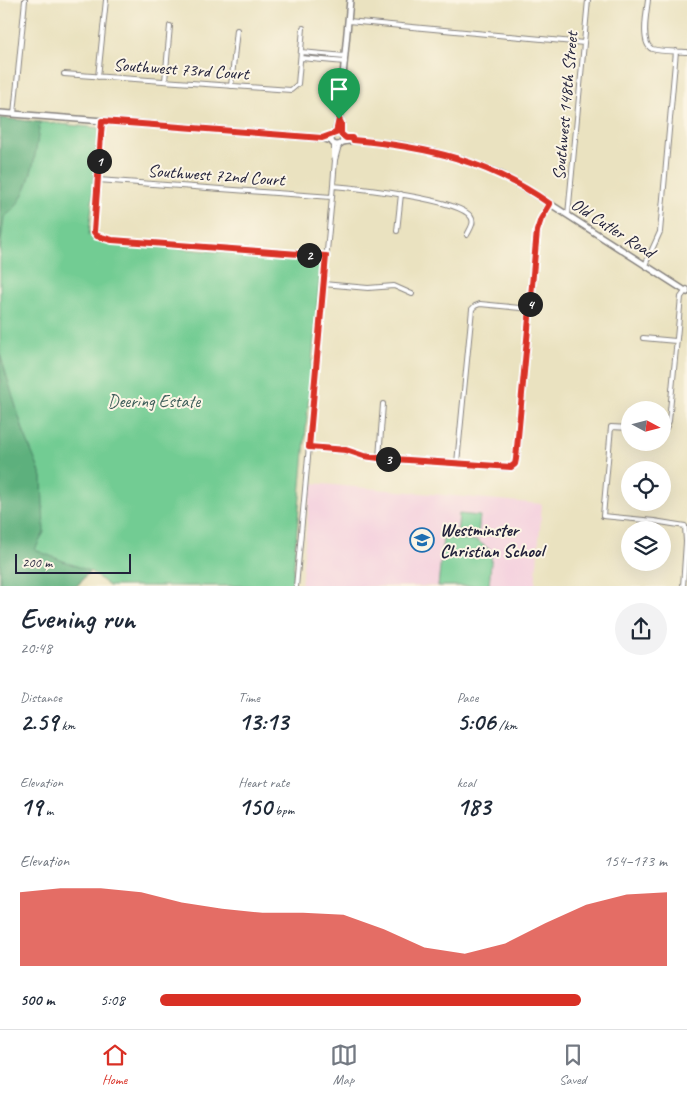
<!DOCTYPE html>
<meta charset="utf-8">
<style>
body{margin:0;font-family:Caveat,sans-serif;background:#f2f2f3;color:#1f2937;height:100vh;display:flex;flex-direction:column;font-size:19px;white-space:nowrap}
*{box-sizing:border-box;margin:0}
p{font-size:16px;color:#747a83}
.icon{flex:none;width:28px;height:28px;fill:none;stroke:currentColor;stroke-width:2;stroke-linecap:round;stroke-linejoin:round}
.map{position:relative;height:586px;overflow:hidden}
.side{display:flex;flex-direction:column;background:#fff;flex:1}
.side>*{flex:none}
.needle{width:32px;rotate:97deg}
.buttons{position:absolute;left:621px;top:401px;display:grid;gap:10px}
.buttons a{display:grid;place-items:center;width:50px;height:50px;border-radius:50%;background:#fff;box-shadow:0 5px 20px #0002;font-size:25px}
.scale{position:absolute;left:15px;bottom:12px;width:116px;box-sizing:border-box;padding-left:5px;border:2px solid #22223b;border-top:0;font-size:14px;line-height:18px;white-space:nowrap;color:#22223b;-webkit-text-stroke:4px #fcf5e5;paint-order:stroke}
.pin{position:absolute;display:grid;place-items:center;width:42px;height:42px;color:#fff;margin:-51px -21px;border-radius:50% 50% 50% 0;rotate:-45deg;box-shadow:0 0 5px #0007}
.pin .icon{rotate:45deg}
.km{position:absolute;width:25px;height:25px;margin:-12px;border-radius:50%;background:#222;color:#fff;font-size:14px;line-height:25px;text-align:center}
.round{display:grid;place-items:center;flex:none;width:52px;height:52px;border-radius:26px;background:#f2f2f3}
.overview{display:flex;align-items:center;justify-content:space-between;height:85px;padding:0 20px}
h1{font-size:28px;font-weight:700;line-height:38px}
.stats{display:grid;grid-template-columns:repeat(3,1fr);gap:8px;height:85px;padding:5px 20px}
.stats div{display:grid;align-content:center}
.stats b{font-size:25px;font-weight:700}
.stats small{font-size:14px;font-weight:400}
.stats p{font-size:14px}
.chart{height:140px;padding:10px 20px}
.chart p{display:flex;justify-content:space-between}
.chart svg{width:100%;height:90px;margin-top:5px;fill:#d93025;opacity:.7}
ul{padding:0 20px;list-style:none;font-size:16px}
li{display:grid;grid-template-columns:80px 60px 1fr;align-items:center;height:38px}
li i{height:12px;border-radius:6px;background:#d93025}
.dock{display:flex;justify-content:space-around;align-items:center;height:70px;border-top:1px solid #e0e1e3;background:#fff;font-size:14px;color:#747a83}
.dock a{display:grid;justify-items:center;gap:2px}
.dock .on{color:#d93025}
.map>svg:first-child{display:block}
.built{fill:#f4cfde}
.green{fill:#72cc93;stroke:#4a7767}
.forest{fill:#5db07d;stroke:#40695c}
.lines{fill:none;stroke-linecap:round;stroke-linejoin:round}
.minor-casing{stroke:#86827e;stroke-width:6}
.major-casing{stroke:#86827e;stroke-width:8}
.minor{stroke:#fff;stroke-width:4}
.major{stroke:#fff;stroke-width:5}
.route-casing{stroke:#fff;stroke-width:10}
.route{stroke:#d93025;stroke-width:6}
.labels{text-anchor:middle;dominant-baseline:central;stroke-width:4;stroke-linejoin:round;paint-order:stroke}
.street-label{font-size:18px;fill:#22223b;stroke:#fcf5e5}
.park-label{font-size:18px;fill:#3e5e5a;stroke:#fcf5e5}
.poi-label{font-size:18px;font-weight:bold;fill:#22223b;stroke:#fcf5e5;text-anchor:start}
</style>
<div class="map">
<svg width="687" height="587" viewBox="0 0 687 587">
<rect width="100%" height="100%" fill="#fcf5e5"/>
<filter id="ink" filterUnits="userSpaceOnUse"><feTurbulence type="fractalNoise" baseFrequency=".02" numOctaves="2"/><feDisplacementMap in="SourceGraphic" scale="10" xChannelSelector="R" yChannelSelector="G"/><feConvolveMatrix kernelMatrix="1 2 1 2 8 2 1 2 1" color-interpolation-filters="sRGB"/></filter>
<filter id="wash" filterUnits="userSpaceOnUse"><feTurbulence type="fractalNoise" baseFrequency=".0096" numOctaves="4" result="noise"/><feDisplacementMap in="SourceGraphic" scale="20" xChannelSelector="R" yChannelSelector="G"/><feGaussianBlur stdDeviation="1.12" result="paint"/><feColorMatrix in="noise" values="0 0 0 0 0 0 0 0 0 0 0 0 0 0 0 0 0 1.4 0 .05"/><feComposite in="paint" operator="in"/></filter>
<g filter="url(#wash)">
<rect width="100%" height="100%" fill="#eae2c0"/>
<path class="built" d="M311,483L542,504L535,586L301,587Z"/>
<path class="green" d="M0,118L99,128L89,235L104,242L321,261L292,586H109L90,571L77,586H0Z
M459,514L480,516L478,536L457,535Z
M443,538L478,541L490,550L492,552L489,586H438Z"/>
<path class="forest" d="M0,118L40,122C36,150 33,182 16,206C13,210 8,214 4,217L0,251Z
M0,354L24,433L42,477L44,532L35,550L89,571L77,586H0Z"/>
</g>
<g filter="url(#ink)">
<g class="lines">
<g class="minor-casing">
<path id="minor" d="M648,0C647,10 640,44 652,49C662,52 676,51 687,52
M348,21L584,43
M301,52L345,56
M301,58L345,62
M64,74L291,90L298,84L303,28
M98,77L106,0
M165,81L170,26
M231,86L237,30
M14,114L25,0
M102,121L94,227C94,240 109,240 120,241L326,256
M334,144V157L335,160
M98,180L332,197
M333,186C356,188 461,199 471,217C475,223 470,229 467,235
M568,215L588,0
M397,231L401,194
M645,265L660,232L676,51
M323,284L368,288L394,286L412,294
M643,338L676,341
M630,428L611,427L603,516L654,521L685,526L686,542L683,587
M662,430L666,428L669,421L681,297L687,289
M309,447L347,451L363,456L379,458L423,460L508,468L513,466L517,459L537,233L541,219L550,204
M379,458L383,404
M457,463L472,309L475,306L480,304L530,309
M296,587L332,197L335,160L339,145"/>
</g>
<g class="major-casing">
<path id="major" d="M0,113L322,138L331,141
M339,119L341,123V134
M331 139a6 6 0 1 1 12 0a6 6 0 1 1-12 0Z
M335,133L339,119L350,0
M343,142L353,140L401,145L434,152L463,160L500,174L541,198L687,292"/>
</g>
<use href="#minor" class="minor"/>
<use href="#major" class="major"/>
</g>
</g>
<g class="lines" filter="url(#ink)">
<g class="route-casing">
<path id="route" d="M339,119L341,123V134L346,138H352L353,140C428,147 487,160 550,204L541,219L537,231L516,459L515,464L511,467L379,458L364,456L346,450L309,447L326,256L112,240L97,236L94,232L102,121L322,138L336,133Z"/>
</g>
<use href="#route" class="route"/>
</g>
<defs>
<g id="school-ring" transform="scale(1.25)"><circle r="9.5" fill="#fcf5e5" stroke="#1f6fb2" stroke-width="1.5"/><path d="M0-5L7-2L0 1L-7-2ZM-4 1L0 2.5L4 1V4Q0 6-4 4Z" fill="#1f6fb2"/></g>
</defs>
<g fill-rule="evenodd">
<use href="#school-ring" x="422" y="540"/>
</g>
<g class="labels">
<g class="street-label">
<text transform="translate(181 69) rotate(4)">Southwest 73rd Court</text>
<text transform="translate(565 106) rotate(-85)">Southwest 148th Street</text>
<text transform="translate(216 175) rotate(4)">Southwest 72nd Court</text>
<text transform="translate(613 228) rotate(33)">Old Cutler Road</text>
</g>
<g class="park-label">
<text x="154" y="401">Deering Estate</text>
</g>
<g class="poi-label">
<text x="440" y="530">Westminster<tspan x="440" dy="21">Christian School</tspan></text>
</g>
</g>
</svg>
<div class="buttons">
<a><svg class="needle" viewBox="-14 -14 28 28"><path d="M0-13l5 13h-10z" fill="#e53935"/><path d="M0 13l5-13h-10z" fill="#747a83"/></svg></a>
<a><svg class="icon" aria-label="locate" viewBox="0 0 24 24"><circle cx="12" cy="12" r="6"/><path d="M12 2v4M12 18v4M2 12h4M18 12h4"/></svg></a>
<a><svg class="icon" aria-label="layers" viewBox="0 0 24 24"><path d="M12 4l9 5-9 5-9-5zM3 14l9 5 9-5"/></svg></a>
</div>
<div class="scale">200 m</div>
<div class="pin" style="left:339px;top:119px;background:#1e9e55"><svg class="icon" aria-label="arrive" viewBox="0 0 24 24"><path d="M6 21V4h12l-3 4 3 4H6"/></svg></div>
<b class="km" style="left:99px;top:161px">1</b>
<b class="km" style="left:309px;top:255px">2</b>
<b class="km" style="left:388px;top:459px">3</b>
<b class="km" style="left:530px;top:304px">4</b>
</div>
<section class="side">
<div class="overview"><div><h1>Evening run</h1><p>20:48</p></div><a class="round"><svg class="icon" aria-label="share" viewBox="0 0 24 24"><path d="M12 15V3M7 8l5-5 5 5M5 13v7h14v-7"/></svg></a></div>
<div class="stats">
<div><p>Distance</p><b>2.59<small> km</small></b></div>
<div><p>Time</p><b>13:13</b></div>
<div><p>Pace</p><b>5:06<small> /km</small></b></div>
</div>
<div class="stats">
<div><p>Elevation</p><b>19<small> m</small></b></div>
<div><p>Heart rate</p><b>150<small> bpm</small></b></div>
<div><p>kcal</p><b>183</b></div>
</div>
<div class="chart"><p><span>Elevation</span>154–173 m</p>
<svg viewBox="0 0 160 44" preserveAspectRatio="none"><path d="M0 44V8L10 6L20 6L30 8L40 13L50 16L60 18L70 18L80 19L90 26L100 35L110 38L120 33L130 23L140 14L150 9L160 8V44z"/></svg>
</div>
<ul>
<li><b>500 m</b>5:08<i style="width:83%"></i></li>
</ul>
</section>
<nav class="dock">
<a class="on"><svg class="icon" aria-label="home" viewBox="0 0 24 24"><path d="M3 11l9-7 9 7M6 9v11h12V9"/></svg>Home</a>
<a><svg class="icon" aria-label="map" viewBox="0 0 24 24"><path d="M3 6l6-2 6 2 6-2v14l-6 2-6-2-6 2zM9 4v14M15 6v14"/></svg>Map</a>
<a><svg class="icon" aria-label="saved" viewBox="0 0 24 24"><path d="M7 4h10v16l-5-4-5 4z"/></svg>Saved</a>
</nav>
